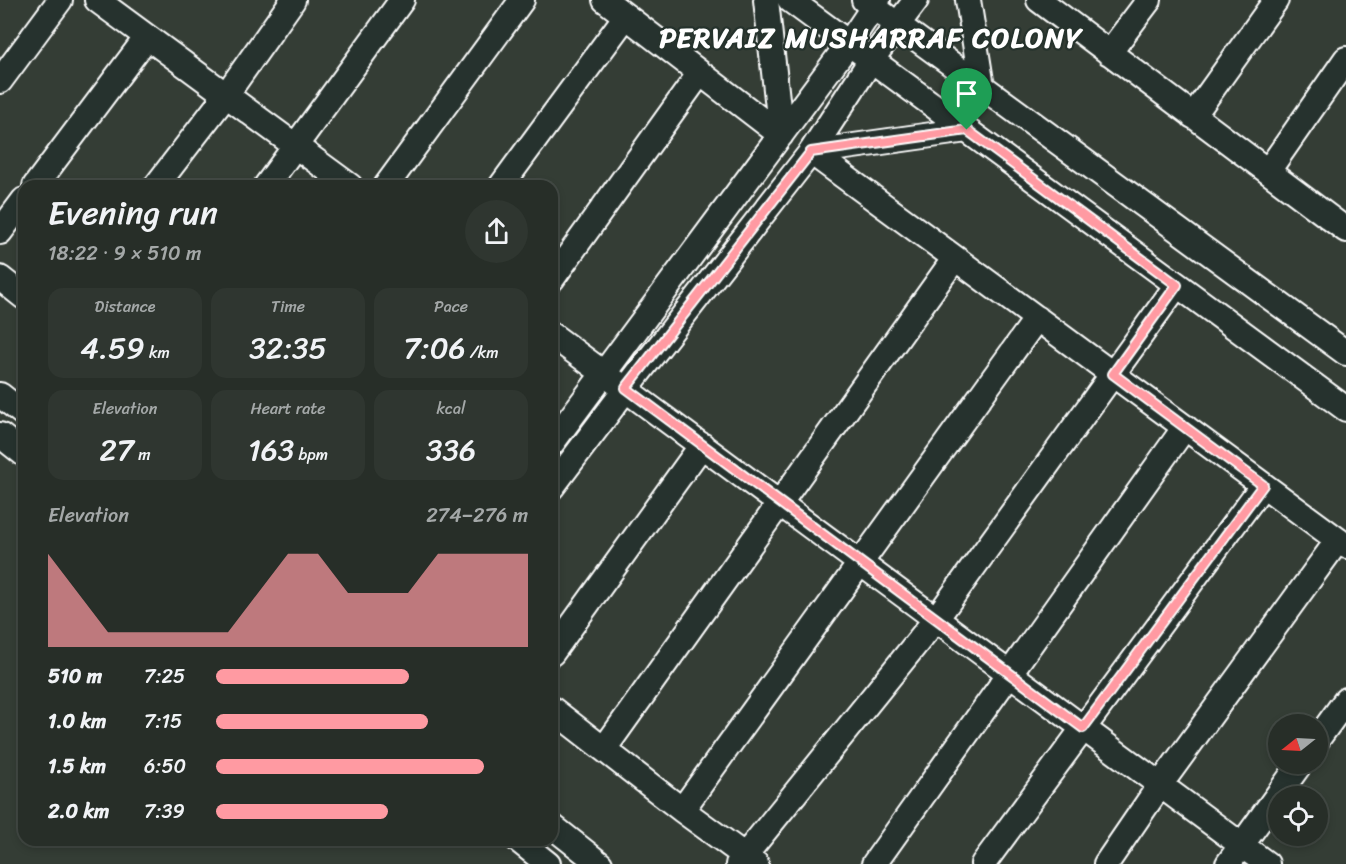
<!DOCTYPE html>
<meta charset="utf-8">
<style>
body{margin:0;font-family:Sriracha,sans-serif;background:#2f3630;color:#f1f3f6;height:100vh;display:flex;flex-direction:column;font-size:22px;white-space:nowrap}
*{box-sizing:border-box;margin:0}
p{font-size:20px;color:#a4a8a8}
.icon{flex:none;width:33px;height:33px;fill:none;stroke:currentColor;stroke-width:2;stroke-linecap:round;stroke-linejoin:round}
.map{position:relative;flex:1;overflow:hidden}
.sheet{position:absolute;left:18px;top:180px;width:540px;height:666px;display:flex;flex-direction:column;background:#272e28;border-radius:18px;box-shadow:0 3px 9px #0003,0 0 0 2px #434a45}
.sheet>*{flex:none}
.needle{width:39px;rotate:252deg}
.controls{position:absolute;left:1268px;top:714px;display:grid;gap:12px}
.controls a{display:grid;place-items:center;width:60px;height:60px;border-radius:50%;background:#272e28;box-shadow:0 3px 9px #0003,0 0 0 2px #434a45;font-size:30px}
.pin{position:absolute;display:grid;place-items:center;width:51px;height:51px;color:#fff;margin:-62px -26px;border-radius:50% 50% 50% 0;rotate:-45deg;box-shadow:0 0 6px #0007}
.pin .icon{rotate:45deg}
.round{display:grid;place-items:center;flex:none;width:63px;height:63px;border-radius:32px;background:#2f3630}
.summary{display:flex;align-items:center;justify-content:space-between;height:102px;padding:0 30px}
h1{font-size:33px;font-weight:600;line-height:45px}
.figures{display:grid;grid-template-columns:repeat(3,1fr);gap:9px;height:102px;padding:6px 30px}
.figures div{display:grid;align-content:center;border-radius:15px;background:#2f3630;text-align:center}
.figures b{font-size:30px;font-weight:600}
.figures small{font-size:16px;font-weight:400}
.figures p{font-size:16px}
.chart{height:168px;padding:12px 30px}
.chart p{display:flex;justify-content:space-between}
.chart svg{width:100%;height:108px;margin-top:6px;fill:#ff9aa2;opacity:.7}
ul{padding:0 30px;list-style:none;font-size:20px}
li{display:grid;grid-template-columns:96px 72px 1fr;align-items:center;height:45px}
li i{height:15px;border-radius:8px;background:#ff9aa2}
.map>svg:first-child{display:block}
.lines{fill:none;stroke-linecap:round;stroke-linejoin:round}
.minor-casing{stroke:#fff;stroke-width:28}
.minor{stroke:#26332d;stroke-width:24}
.route-casing{stroke:#fff;stroke-width:12}
.route{stroke:#ff9aa2;stroke-width:8}
.labels{text-anchor:middle;dominant-baseline:central;stroke-width:4.5;stroke-linejoin:round;paint-order:stroke}
.district-label{font-size:28px;font-weight:bold;letter-spacing:1.5px;fill:#fff;stroke:#26332d}
</style>
<div class="map">
<svg width="1346" height="864" viewBox="0 0 1346 864">
<rect width="100%" height="100%" fill="#343d35"/>
<filter id="ink" filterUnits="userSpaceOnUse"><feTurbulence type="fractalNoise" baseFrequency=".0167" numOctaves="2"/><feDisplacementMap in="SourceGraphic" scale="12" xChannelSelector="R" yChannelSelector="G"/><feConvolveMatrix kernelMatrix="1 2 1 2 8 2 1 2 1" color-interpolation-filters="sRGB"/></filter>
<g filter="url(#ink)">
<g class="lines">
<g class="minor-casing">
<path id="minor" d="M97,0L350,186
M605,0L781,135
M766,0L781,135
M790,0L1346,409
M864,0L1346,353
M968,0L982,87
M1039,0L1346,230
M1109,53L1149,0
M0,81L60,0
M1193,116L1276,0
M811,152L1346,546
M811,152L967,130
M1268,171L1346,59
M35,186L147,37
M156,186L226,95L293,0
M266,186L402,0
M386,186L522,0
M501,186L626,16
M0,232L24,200
M0,278L24,297
M552,279L700,73
M552,335L1267,864
M0,395L24,414
M0,435L24,454
M552,443L849,43L878,0
M552,487L626,389L811,152L871,60L916,0
M552,653L702,445
M552,709L682,810L756,864
M1317,740L1346,700
M604,749L955,258
M682,810L1037,318
M552,826L600,864
M518,840L548,864
M738,864L936,619L1177,285
M874,864L1185,427
M983,864L1263,485
M1106,864L1160,785L1338,540
M1228,864L1300,764"/>
</g>
<use href="#minor" class="minor"/>
</g>
</g>
<g class="lines" filter="url(#ink)">
<g class="route-casing">
<path id="route" d="M967,130L1177,285L1113,374L1263,485L1083,728L626,388L811,152Z"/>
</g>
<use href="#route" class="route"/>
</g>
<g class="labels">
<g class="district-label">
<text x="871" y="37">PERVAIZ MUSHARRAF COLONY</text>
</g>
</g>
</svg>
<div class="controls">
<a><svg class="needle" viewBox="-14 -14 28 28"><path d="M0-13l5 13h-10z" fill="#e53935"/><path d="M0 13l5-13h-10z" fill="#a4a8a8"/></svg></a>
<a><svg class="icon" aria-label="locate" viewBox="0 0 24 24"><circle cx="12" cy="12" r="6"/><path d="M12 2v4M12 18v4M2 12h4M18 12h4"/></svg></a>
</div>
<div class="pin" style="left:967px;top:130px;background:#1e9e55"><svg class="icon" aria-label="arrive" viewBox="0 0 24 24"><path d="M6 21V4h12l-3 4 3 4H6"/></svg></div>
<section class="sheet">
<div class="summary"><div><h1>Evening run</h1><p>18:22 · 9 × 510 m</p></div><a class="round"><svg class="icon" aria-label="share" viewBox="0 0 24 24"><path d="M12 15V3M7 8l5-5 5 5M5 13v7h14v-7"/></svg></a></div>
<div class="figures">
<div><p>Distance</p><b>4.59<small> km</small></b></div>
<div><p>Time</p><b>32:35</b></div>
<div><p>Pace</p><b>7:06<small> /km</small></b></div>
</div>
<div class="figures">
<div><p>Elevation</p><b>27<small> m</small></b></div>
<div><p>Heart rate</p><b>163<small> bpm</small></b></div>
<div><p>kcal</p><b>336</b></div>
</div>
<div class="chart"><p><span>Elevation</span>274–276 m</p>
<svg viewBox="0 0 160 44" preserveAspectRatio="none"><path d="M0 44V6L10 22L20 38L30 38L40 38L50 38L60 38L70 22L80 6L90 6L100 22L110 22L120 22L130 6L140 6L150 6L160 6V44z"/></svg>
</div>
<ul>
<li><b>510 m</b>7:25<i style="width:62%"></i></li>
<li><b>1.0 km</b>7:15<i style="width:68%"></i></li>
<li><b>1.5 km</b>6:50<i style="width:86%"></i></li>
<li><b>2.0 km</b>7:39<i style="width:55%"></i></li>
</ul>
</section>
</div>
